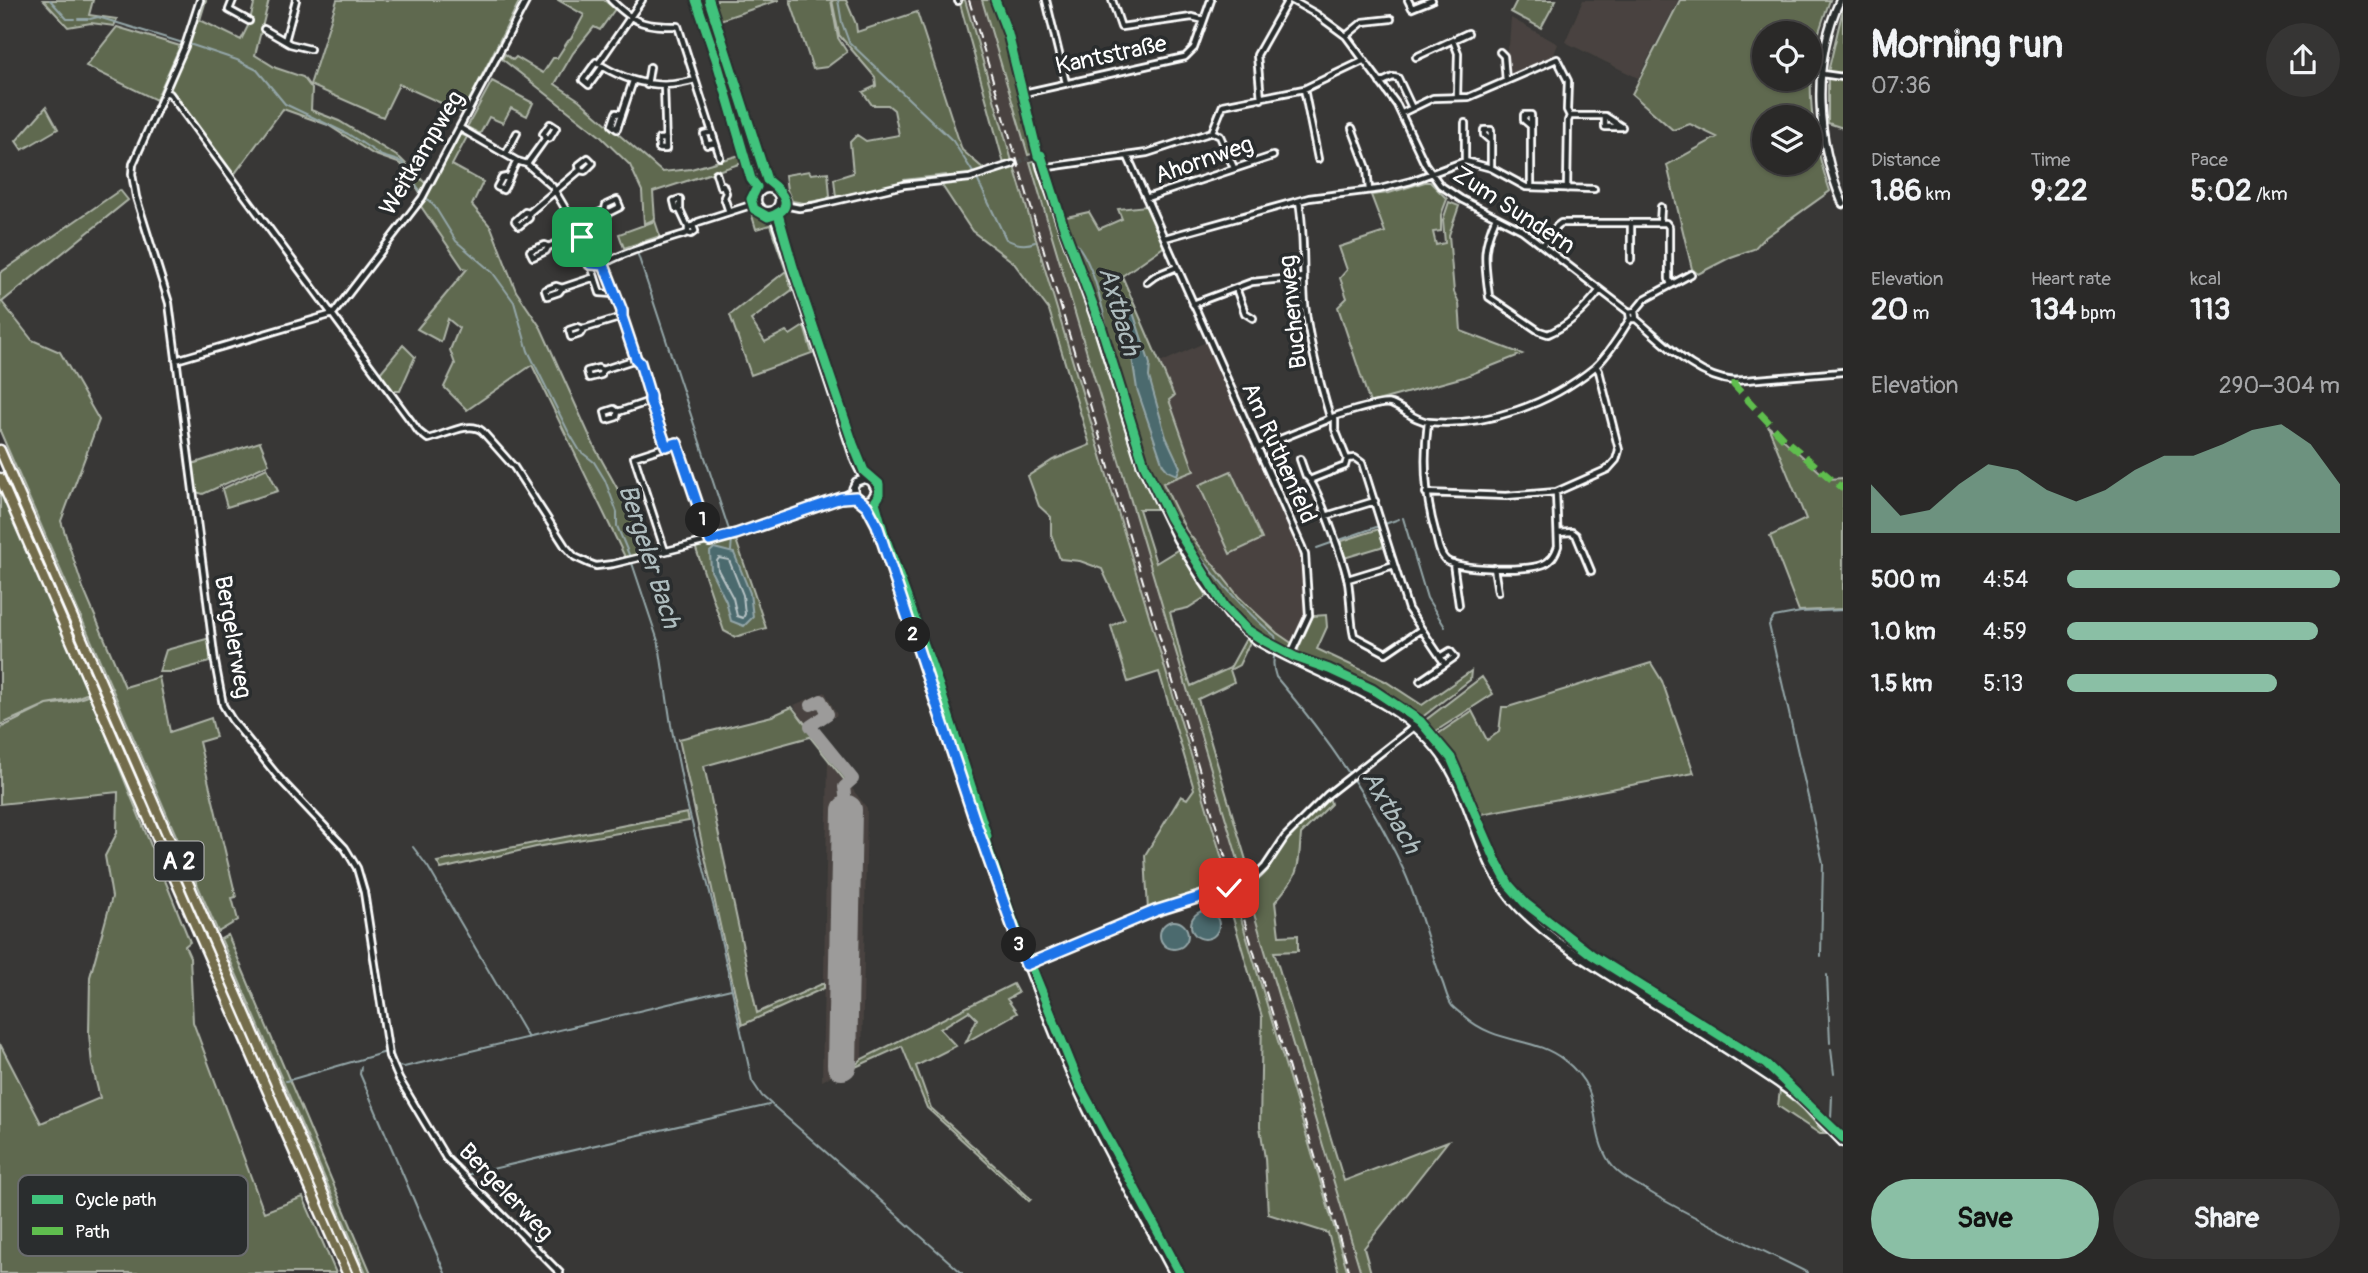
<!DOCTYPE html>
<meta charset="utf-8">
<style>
body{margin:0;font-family:Pangolin,sans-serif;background:#363534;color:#f1f3f6;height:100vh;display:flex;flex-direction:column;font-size:26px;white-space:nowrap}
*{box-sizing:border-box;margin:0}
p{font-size:23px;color:#a5a6a8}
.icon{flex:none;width:38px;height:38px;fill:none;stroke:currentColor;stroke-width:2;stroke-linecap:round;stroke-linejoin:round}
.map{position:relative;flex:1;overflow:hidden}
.panel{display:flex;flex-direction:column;background:#2a2928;width:525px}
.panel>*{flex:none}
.buttons{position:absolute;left:1752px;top:21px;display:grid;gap:14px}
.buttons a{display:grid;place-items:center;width:70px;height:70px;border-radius:50%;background:#2a2928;box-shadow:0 2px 5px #0004,0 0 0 2px #464545;font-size:35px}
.pin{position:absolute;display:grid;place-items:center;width:60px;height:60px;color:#fff;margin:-30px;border-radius:14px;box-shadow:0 4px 10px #0006}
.km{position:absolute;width:35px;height:35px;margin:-18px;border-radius:50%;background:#222;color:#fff;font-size:19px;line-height:35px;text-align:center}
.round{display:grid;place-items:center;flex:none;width:74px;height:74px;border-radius:37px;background:#363534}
.summary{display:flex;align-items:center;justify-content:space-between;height:119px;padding:0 28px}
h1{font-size:38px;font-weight:800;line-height:52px}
.figures{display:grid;grid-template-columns:repeat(3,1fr);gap:10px;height:119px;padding:7px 28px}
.figures div{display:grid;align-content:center}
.figures b{font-size:30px;font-weight:800}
.figures small{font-size:19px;font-weight:400}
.figures p{font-size:19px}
.chart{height:196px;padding:14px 28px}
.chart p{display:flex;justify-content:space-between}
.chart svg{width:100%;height:126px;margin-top:7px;fill:#8abfa5;opacity:.7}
.button{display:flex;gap:14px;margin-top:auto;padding:14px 28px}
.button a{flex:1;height:80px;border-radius:42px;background:#8abfa5;color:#111;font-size:28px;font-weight:800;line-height:80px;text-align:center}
.button a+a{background:#363534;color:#f1f3f6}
ul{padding:0 28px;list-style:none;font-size:23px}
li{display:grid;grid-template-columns:112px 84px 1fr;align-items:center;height:52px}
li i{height:18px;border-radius:9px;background:#8abfa5}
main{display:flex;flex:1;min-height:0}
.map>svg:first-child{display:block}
.built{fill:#48433f}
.green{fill:#5e6950;stroke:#aeb4a8;stroke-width:2;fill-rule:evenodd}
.water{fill:#4c6a6e;stroke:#94a6a8;stroke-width:2}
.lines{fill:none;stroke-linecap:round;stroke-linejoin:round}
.shore{stroke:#b7c3c5;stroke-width:2}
.stream{stroke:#94a6a8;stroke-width:2}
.taxiway{stroke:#9c9b9a;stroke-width:12}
.runway{stroke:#9c9b9a;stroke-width:30}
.street-tunnel{stroke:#4c4b4a;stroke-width:4.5;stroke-dasharray:4.5 2;stroke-linecap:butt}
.street-casing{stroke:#fff;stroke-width:10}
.secondary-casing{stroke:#fff;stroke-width:11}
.highway-casing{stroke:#fff;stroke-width:13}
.street{stroke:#2a2d2e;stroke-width:4.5}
.secondary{stroke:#2a2d2e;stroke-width:6}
.highway{stroke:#736c4b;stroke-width:8}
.rail{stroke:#fff;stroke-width:2;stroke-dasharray:10 5;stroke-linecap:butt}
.quiet{stroke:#5fbe4e;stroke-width:7;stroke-dasharray:14 7;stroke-linecap:butt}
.cycleway-casing{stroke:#2a2d2e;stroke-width:13}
.cycleway{stroke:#40c37c;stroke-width:9}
.route-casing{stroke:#fff;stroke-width:14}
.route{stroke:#1a73e8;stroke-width:9}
.labels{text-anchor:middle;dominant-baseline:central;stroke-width:7;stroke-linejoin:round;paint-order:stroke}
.shield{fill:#2a2d2e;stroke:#bfc0c0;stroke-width:2}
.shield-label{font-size:23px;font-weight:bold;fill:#fff}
.street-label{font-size:24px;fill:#fff;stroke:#2a2d2e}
.water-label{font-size:26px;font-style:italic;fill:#aebcbe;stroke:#2a2d2e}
.key{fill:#2a2d2e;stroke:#6a6c6d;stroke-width:2}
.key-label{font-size:19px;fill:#fff}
</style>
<main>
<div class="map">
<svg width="1843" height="1273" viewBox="0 0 1843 1273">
<rect width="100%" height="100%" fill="#383736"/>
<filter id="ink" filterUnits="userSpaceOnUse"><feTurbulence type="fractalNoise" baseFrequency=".0143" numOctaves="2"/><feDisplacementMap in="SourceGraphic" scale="14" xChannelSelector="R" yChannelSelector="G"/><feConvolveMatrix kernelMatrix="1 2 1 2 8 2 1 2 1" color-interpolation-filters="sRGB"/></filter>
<g filter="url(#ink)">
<path class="built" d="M965,0H982L1361,1273H1348L1097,444Z
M1583,0H1678L1638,78L1565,42Z
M1511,18L1558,44L1553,57L1512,76L1507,74V49L1509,45Z
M1206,342L1302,557L1307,615L1293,644L1277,633L1239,597L1186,530L1163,482L1194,470L1169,400L1174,397L1160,363Z
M825,692L837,715L816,728L859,779L850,786L867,808L862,1059L822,1081L828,759L846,782L850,779L799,716L794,705Z"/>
<path class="green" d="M43,0H93L89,15L117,19L114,26L91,23L68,27Z
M203,0H206L200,20L241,40L249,24L255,0H269L255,55L276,68L303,77L312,89L311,110L339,121L400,158L426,184L421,194L401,164L373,154L328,125L283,109L233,176L169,90L190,41Z
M337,0H520L463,113L399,84L383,117L310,85Z
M558,0H604L615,9L600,30L594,27L573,53L555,84L579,100L662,172L691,169L740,155L698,16L701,14L698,2L702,1L760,184L752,200L748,201L752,193L742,163L653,192L655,219L644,224L642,191L630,165L600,136L502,59L505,54L513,60L516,57L543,73L553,58H557L568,41L571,39L584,15Z
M710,0H779L717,21Z
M790,0H831L838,38L847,52L827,67L813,69Z
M832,0H846L856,24L857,32L917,12L962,150L985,170L970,176L947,179L946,175L904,180L903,182L836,197L834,179L853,173L850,142L857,135L866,141L899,135L894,110L888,105H872L863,92L876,86L875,77L839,35Z
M959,0H965L1012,161L1004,164Z
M982,0H993L1005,35L1035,153L1028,155Z
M1517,0H1556L1541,28L1511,12Z
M1680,0H1830C1822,22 1812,49 1811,73C1809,113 1817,154 1830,191L1763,239L1754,249L1731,257L1698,274L1692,269L1667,165L1717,137L1690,124L1673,130L1632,94ZM1764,33H1810V79H1764ZM1764,117H1810V163H1764Z
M1843,9V73L1828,72Z
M117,27L180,46L156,100L86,66Z
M1828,77L1843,79V128L1828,123Z
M492,81L533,103L527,116L511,108L503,123L489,117L480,134L467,127Z
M46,107L58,129L22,150L16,141Z
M463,135L467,137L452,165L483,182L472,205L491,227L516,291L541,328L595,448L632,515L645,554L626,559L532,365L467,410L444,387L455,364L450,350L459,328L448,319L441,342L417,329L467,269L463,268L420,205L433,185L458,136Z
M1036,160L1057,227L1094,327L1129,441L1158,509H1139L1156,563L1179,549L1207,596L1188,608L1170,612L1181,656L1191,686L1230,668L1246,639L1250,642L1239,665L1230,670L1234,682L1198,699L1251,877L1244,880L1030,162Z
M1014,166L1230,885L1148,911L1145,855L1181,796L1187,799L1194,789L1159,672L1128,682L1111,626L1125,619L1102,569L1080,561L1060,559L1051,534V517L1039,506L1028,476L1053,460L1090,445L1049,310L1013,262L972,231L941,184L970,180Z
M809,171L811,174L828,172L830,196L827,199L804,203L792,201L787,190L785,175Z
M1425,182H1430L1447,199L1441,215V231L1433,232L1436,245L1445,243L1443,220L1449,202L1459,206L1449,235L1454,292L1459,303L1461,331L1522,354L1464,377L1370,403L1338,307L1347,298L1340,278L1347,270L1339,247L1385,232L1371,195L1389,193Z
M120,190L128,200L2,302L32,340L60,352L99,420L61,521L83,588L125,687L159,677L170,732L211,718L216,737L199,742L236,897L232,898L238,920L218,932L0,431V273Z
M1146,206L1165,246L1122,276L1174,396L1169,400L1194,471L1163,483L1186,530L1239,597L1277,633L1293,644L1288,652L1263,639L1236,617L1208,579L1171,518L1137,439L1103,323L1062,218L1089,212L1099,229L1122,219L1118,209Z
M752,208L770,218L788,270L786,272L792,290L751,320L765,342L786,331L790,335L804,326L812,353L751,375L730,315L786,271L770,225L756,229L750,209Z
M655,221L660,236L624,248L619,234Z
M403,345L415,357L400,391H393L380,373Z
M1768,426L1828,479L1843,478V609L1799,611L1770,536L1806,519Z
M260,442L269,464L203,494L196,492L192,464Z
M267,468L278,491L227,507L222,489Z
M1231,471L1262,539L1230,554L1199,485Z
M0,488L89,693L70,700L47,704L0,725Z
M1379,529L1384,546L1344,558L1339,542Z
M735,537L766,628L735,637L724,631L695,546Z
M1326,615L1327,627L1317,649L1385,681L1422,705L1471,671L1470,680L1421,718C1383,693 1344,670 1300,656L1298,649L1313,616Z
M210,638L213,661L173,672H159L166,650Z
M1651,663L1662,681L1694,773L1476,815C1464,781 1459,764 1435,736L1472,711L1487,740L1499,732L1502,707H1508Z
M1482,677L1493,694L1433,733L1423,722Z
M90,695L190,942L185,946L190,957L193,1022L264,1212L303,1197L336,1273H0V1044L41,1123L100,1098L92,1065L89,1034L90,977L112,897L105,856L117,833L118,792L0,804V728L47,705L70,702Z
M792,707L849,780L846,782L810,737L704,766L757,1013L824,983V988L742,1025L679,739L772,716Z
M1329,797L1331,804L1301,834C1298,872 1300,872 1275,902L1279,936L1298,935V951L1274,952L1344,1181L1448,1141L1364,1248L1371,1273H1361L1246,887C1275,873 1271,857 1289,837C1301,823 1316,810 1329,797Z
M687,813L689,821L536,847L441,869L437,862Z
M1233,892L1348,1273H1339L1328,1233L1268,1214L1265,1158L1260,1127L1262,1017L1226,894Z
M228,935L371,1273H366L221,939Z
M1013,984L1018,993L1007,999L1017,1013L966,1042L977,1019L969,1011L940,1029L956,1046L916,1066L931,1108L1031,1199L1029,1201L927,1108L902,1046L851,1069L862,1059Z
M1780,1090L1804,1110L1825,1134H1820L1778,1106Z"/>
<path class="water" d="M1120,297L1129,300L1150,364L1149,377L1166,437L1180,467L1177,475L1168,471L1163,465L1137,389L1131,351L1116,311V300Z
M714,548L734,553L750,593L753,617L744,626L731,621L726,601L711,571L710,552Z
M1191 925a14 14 0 1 1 28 0a14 14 0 1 1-28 0Z
M1160 935a14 14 0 1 1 28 0a14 14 0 1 1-28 0Z"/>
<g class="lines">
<path class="shore" d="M719,558L729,560L743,595L745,614L743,618L737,616L733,598L718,570L717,561Z"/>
<path class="stream" d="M50,0L67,19H74
M700,0L751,157L755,180
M838,0L842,23L849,42L953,141L974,174
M78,19H88
M90,19L98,17L183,43
M189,44L237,60L257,70L285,104L348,134L382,156L402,162L420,191L435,207L456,241L493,273L514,302L528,351L568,431L580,451L594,462L605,480L617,512V526L630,557
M977,179L1006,239C1015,244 1025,246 1035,242
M1072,239C1099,265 1105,328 1115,364C1130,411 1146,460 1167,504C1187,546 1239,607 1275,636C1279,652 1269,657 1276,677C1326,736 1372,801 1404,871C1420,906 1428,945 1442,981C1445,988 1447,999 1452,1006C1455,1009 1460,1013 1464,1016C1496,1045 1534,1036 1564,1060C1607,1093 1586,1127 1610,1163C1619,1176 1635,1183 1648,1191C1699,1222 1755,1246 1808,1273
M638,255L730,533
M1653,328C1670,342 1688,361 1708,371C1736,384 1810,371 1843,368
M480,432L512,468L563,548L573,560L596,569L632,562
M1403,518L1427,598L1445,627
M1317,548L1399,519
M731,551L732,538
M632,563L659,644L671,725L686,800L714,908L752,1081L762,1096L868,1189
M413,847L428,867L528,1038
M1821,956L1823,863L1769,625L1774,617L1801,612L1843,610
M1589,967L1775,1086
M1827,975L1830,1043
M1831,1049L1834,1074
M392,1051L397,1066L404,1067L731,989
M361,1067L360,1074L445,1273
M286,1081L386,1052
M1781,1090L1804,1108L1841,1147
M1832,1096L1831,1119L1843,1132
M466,1175L769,1105
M870,1191L962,1273"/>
<path class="taxiway" d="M811,705L821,700L828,714L810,726L853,779L844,787L847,810"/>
<path class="runway" d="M842,1065L847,810"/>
<path class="street-tunnel" d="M1013,164L1029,158"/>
<g class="street-casing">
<path id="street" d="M200,0L185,46L133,164L132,174L136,197L169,303L215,662L223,705L232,720L279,778L345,848L357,868L364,892L389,1056L399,1079L446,1158L560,1273
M233,0L229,10L249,21
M611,0C636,25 645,26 678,26L720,157
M958,0V1
M1046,0L1066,83
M1112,0L1121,27L1192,17L1204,20
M1291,0L1316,14L1346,36L1397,105L1425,164L1440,185L1461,199L1522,230L1629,312
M1408,0L1412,8L1432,0
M264,29L290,44L310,49
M1346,36L1363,22L1391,19
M1453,40L1458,53L1457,97
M285,41L296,0
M1500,52L1504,56L1506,81
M1416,57L1468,33
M602,66C632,84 662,90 695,80
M602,67L589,85L583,80L596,62L598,64L642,0
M1822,74L1843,77
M1380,83L1393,77L1398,78L1412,108
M647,85L650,67
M664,85L666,149H659V139H666
M1304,89L1318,159
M165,92L170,94L419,432L428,439C443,436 469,420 482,431L514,467L565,546L575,557L588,563L596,566L613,564L736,534L841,498L853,491
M1024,93L1185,57L1194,48L1211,0
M1261,99L1257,55L1288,0
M1402,113L1433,98L1469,97L1557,59L1568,81L1567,110L1570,116L1568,121L1567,189
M622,114L616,113L612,125L617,129L633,81
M1570,116H1605L1622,127H1605V116
M460,128L517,161L527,164L552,186L582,237L600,293L613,294
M1352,128L1367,168L1369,190
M712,132L704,134L707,145L715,143
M545,139L543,134L550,124L553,126
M506,154L517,133
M1128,157L1302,547L1305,555L1309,615L1289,658
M1465,161V123
M527,164L545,139L550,138L556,128L553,126
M1041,168L1147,153L1212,132
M1234,168L1220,136L1212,132L1223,105L1304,89L1363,61
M1491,168V130H1484V135L1491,141
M716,173L720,186L723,185L726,193L724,197L729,212
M507,177L502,178L497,187L503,190C509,181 511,171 517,161
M1531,187V115H1524V120L1531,126
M1146,198L1273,156
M1299,201C1305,236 1302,270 1305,305C1309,343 1319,380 1330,417
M779,204L799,208L813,206L904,185L970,178L1013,164
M680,210L676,209L674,201L680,199V210L688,227
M529,213L525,212L515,221L519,226L529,218V213L580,170L585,171L593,163L588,158L579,165L580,170
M1496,217C1481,251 1485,261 1489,297L1539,331L1548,334C1570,325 1586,308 1600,290
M1660,223L1661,207
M575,225L605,210L610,212L620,207L617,200L606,205L605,210
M693,226L698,222L757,203
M1165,238L1309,198L1380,189L1411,181L1465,161L1491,168L1526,187L1594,189
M1543,245L1557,226L1561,223H1666L1669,227V279L1671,285
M548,247L545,245L530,251L533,257L546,251L548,247L580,234
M1631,260V223
M590,264L604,265C610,256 673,238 688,233L691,234L695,231L693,226L688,227V233
M604,265L622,311V317L636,359L640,363L666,446
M1147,282L1155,276L1177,267
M562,288L556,286L545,290L547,296L559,292L562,288L595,277
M1236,288L1245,313L1253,318
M1193,304L1252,282L1304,277
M1635,311L1645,299L1691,274
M1636,319L1635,311L1629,312L1630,319H1636C1664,342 1696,378 1734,381L1843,372
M583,329L580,334L571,337L569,330L578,327L583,329L622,317
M176,360L333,314L422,198L527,0
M602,370L598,368L587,371L589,378L601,375L602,370L636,359
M618,412L614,409L605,412L607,420L617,417L618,412L650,401
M1335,417V429L1347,459
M1428,422C1423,461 1425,497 1436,535C1438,543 1439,554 1446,560C1458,570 1527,571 1541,565C1551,562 1555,555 1558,546L1556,492
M1258,448L1325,421C1331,416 1383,401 1391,404C1404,409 1415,421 1429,422C1487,427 1550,404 1595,367C1609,354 1620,335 1630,319
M1300,459L1306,476C1317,482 1345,566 1348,582C1351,600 1350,619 1354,636L1386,653L1420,630
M1347,459L1355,458L1362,463L1408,609L1445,664L1455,657L1450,651L1440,657
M1312,479L1345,466L1347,459
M1426,493L1506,496L1556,492L1608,469L1616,460L1619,450L1599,371L1596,366
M1326,516L1375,501
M1558,533L1572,532L1576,535L1591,571
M665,551L634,457L677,443L710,541
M1453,563L1459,605
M1494,568L1498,592
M1348,579L1394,565
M1420,681L1445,664
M1027,964L1155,911L1250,882L1265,867L1285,837L1327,795L1415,726"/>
</g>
<g class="secondary-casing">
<path id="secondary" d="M705,0L764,189
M995,0L1008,34L1041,168L1097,325L1141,465L1177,539L1203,581L1232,620L1257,641C1321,679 1404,697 1446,763C1475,809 1480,870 1520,909C1551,940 1590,964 1627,987C1678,1019 1729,1050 1779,1084L1801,1100L1843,1143
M1840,0C1811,64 1816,140 1843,204
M757 200a11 11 0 1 1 22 0a11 11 0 1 1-22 0Z
M772,211L855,461L864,479
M871,499L877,525C938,707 994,892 1069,1070C1099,1140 1138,1206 1173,1273
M863,501L871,499L876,491L871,481L864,479L856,482L853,488L856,497L863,501L870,510"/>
</g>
<g class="highway-casing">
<path id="highway" d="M0,450L358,1273
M0,478L347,1273"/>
</g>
<use href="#street" class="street"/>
<use href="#secondary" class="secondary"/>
<use href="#highway" class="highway"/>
<path class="rail" d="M969,0L1350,1273"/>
<path class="quiet" d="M1734,381V385L1784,439L1843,489"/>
<g class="cycleway-casing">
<path id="cycleway" d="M696,0L716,59L751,179L757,187L751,199L754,209L768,217C797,209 784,193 767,180L709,0
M995,0L1008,34L1038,156L1041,155L1063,225L1101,326L1144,464L1170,518L1224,606L1246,629L1263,640L1295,657L1329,669L1372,689L1420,721L1451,758L1496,861L1509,885L1525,903L1592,955L1766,1064L1843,1138
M778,214L793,267L853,444L864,471L879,484V496L875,502L884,534L939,686L987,836L985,840L1011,916L1080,1086L1180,1273"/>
</g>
<use href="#cycleway" class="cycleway"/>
</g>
</g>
<g class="lines" filter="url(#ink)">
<g class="route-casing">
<path id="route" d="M582,237L590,264L604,265L622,311V317L636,359L640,363L650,396V401L666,446L677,443L710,541L736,534L841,498L856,497L867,506L877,525L974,818L1026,965L1155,911L1229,888"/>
</g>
<use href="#route" class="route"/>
</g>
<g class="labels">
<rect class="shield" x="154.5" y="841.5" width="49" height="39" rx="5"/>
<g class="shield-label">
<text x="179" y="861">A 2</text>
</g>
<g class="street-label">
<text transform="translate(1111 55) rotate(-12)">Kantstraße</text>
<text transform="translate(422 153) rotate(-59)">Weitkampweg</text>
<text transform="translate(1204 160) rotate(-19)">Ahornweg</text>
<text transform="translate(1514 210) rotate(33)">Zum Sundern</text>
<text transform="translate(1293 312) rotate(-96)">Buchenweg</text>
<text transform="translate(1279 453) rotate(66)">Am Ruthenfeld</text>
<text transform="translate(233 637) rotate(80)">Bergelerweg</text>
<text transform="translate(506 1192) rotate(46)">Bergelerweg</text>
</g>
<g class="water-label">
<text transform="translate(1119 311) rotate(74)">Axtbach</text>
<text transform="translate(649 556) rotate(72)">Bergeler Bach</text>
<text transform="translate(1391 812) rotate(60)">Axtbach</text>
</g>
</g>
<rect x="18" y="1175" width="230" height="81" rx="10" class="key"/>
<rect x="32" y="1195" width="31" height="9" fill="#40c37c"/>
<rect x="32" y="1227" width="31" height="8" fill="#5fbe4e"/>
<g class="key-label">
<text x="75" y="1206">Cycle path</text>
<text x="75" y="1238">Path</text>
</g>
</svg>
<div class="buttons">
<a><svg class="icon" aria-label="locate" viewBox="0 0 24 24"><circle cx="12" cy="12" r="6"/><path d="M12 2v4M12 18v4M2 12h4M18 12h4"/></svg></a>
<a><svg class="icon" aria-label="layers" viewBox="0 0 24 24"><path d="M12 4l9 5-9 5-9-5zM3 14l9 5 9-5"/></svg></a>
</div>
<div class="pin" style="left:582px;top:237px;background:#1e9e55"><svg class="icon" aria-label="arrive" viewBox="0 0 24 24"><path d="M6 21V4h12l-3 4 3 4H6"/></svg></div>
<div class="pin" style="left:1229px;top:888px;background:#d93025"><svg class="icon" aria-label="check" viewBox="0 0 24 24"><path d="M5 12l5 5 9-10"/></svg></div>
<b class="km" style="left:703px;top:520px">1</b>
<b class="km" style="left:913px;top:635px">2</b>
<b class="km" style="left:1019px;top:945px">3</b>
</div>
<section class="panel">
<div class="summary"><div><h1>Morning run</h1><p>07:36</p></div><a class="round"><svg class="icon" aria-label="share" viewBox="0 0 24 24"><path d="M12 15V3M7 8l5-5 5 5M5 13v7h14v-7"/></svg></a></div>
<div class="figures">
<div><p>Distance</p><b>1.86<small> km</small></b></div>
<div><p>Time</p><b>9:22</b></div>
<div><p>Pace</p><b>5:02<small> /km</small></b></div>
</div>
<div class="figures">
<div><p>Elevation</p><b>20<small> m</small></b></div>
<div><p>Heart rate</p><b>134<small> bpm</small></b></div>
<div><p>kcal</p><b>113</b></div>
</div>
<div class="chart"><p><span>Elevation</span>290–304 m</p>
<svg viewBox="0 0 160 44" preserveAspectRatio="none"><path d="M0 44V27L10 38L20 36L30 27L40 20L50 22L60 29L70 33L80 29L90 22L100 17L110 17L120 13L130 8L140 6L150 13L160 27V44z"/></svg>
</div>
<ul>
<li><b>500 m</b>4:54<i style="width:100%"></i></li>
<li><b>1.0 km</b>4:59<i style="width:92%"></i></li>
<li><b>1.5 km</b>5:13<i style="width:77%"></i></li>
</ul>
<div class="button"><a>Save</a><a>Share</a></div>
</section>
</main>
